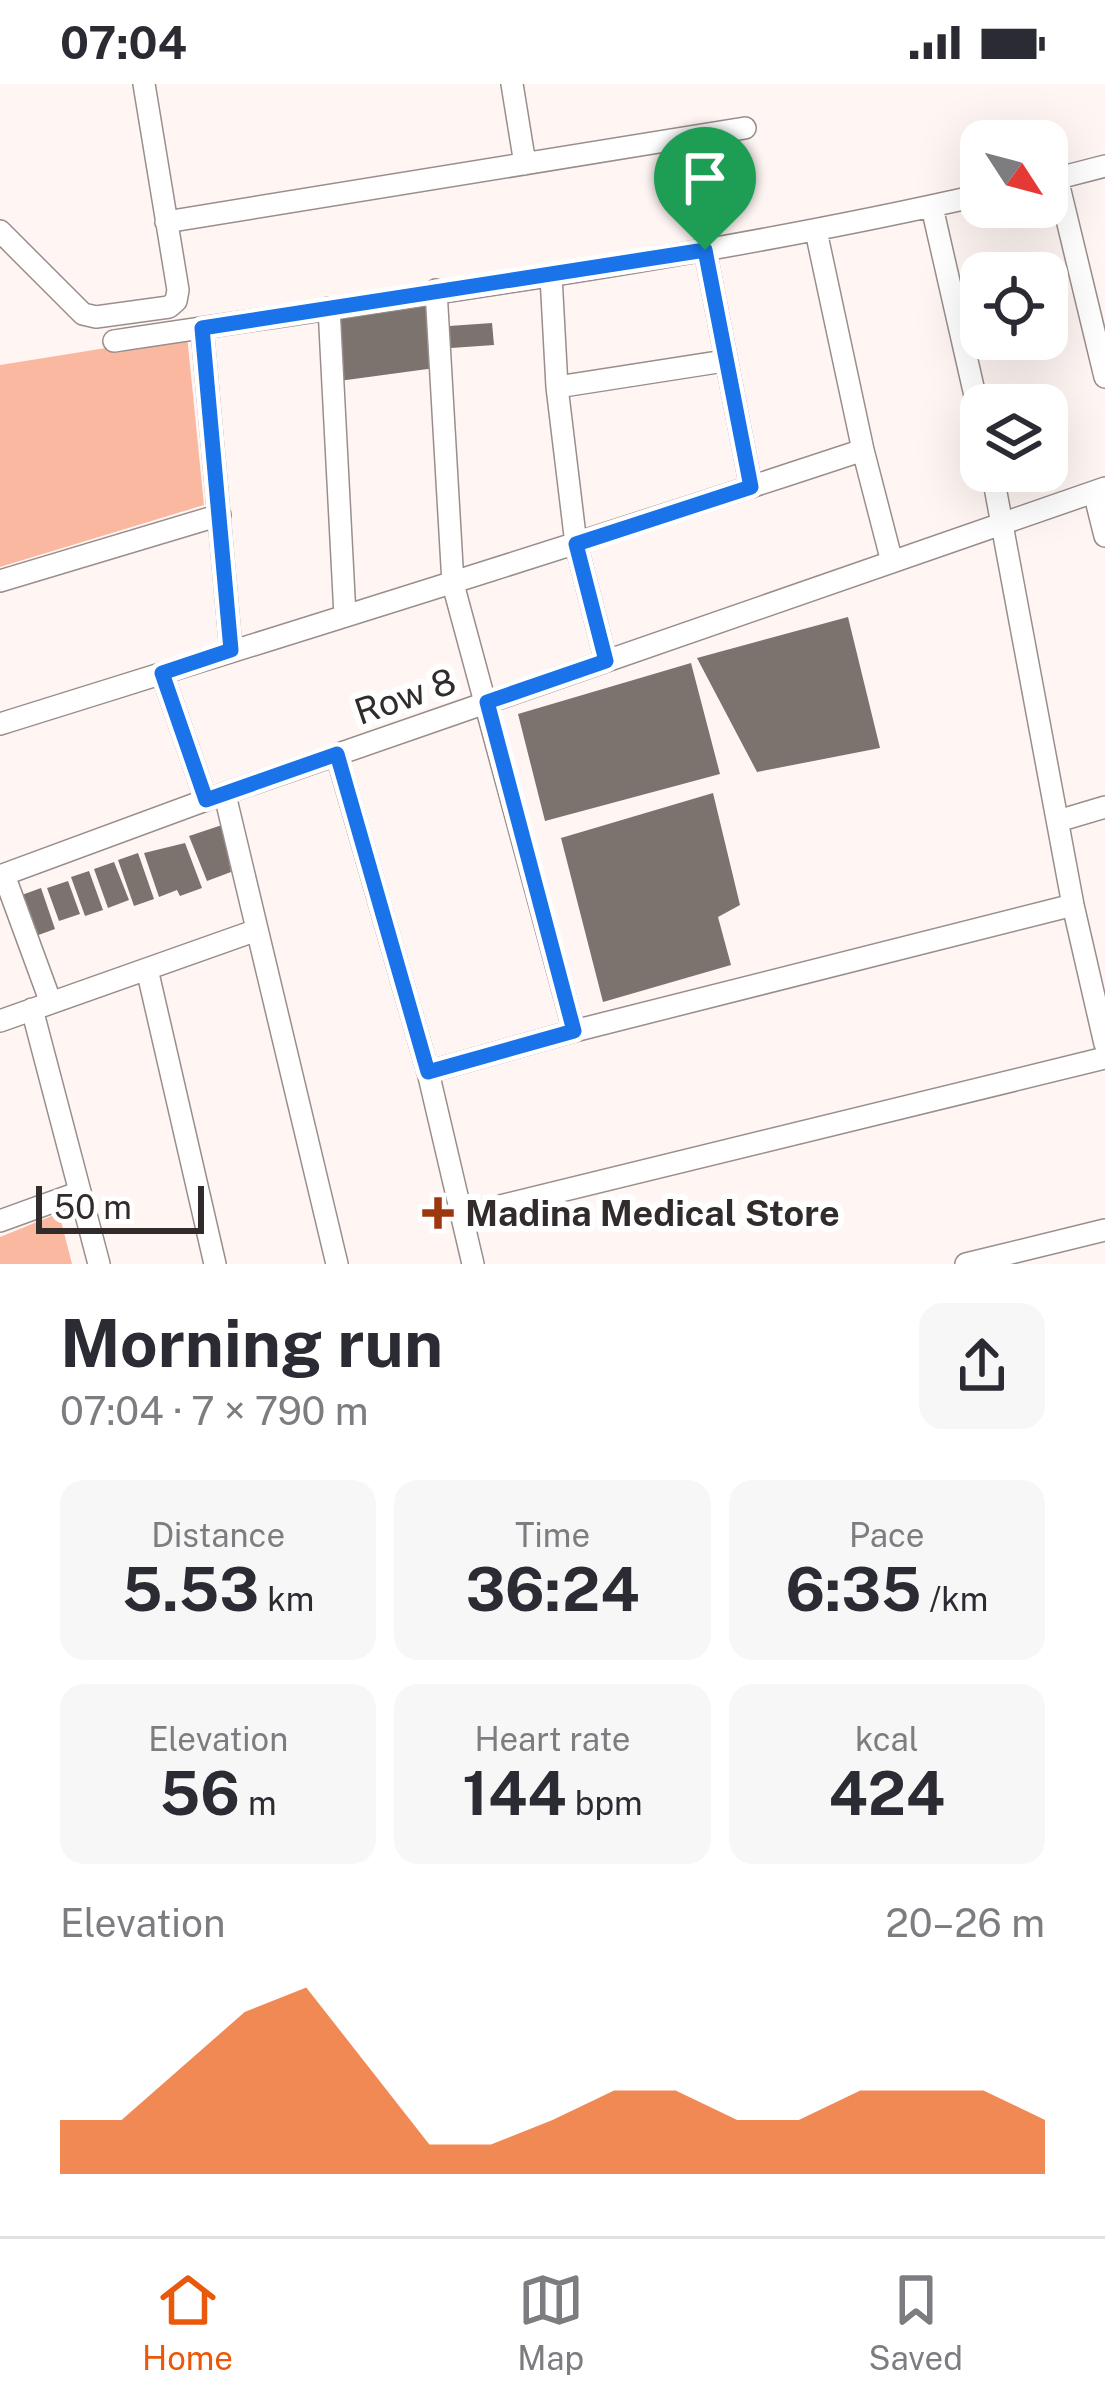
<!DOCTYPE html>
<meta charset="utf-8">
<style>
body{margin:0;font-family:"Public Sans",sans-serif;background:#f7f7f7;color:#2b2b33;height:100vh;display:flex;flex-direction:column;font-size:45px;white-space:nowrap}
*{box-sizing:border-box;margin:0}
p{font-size:39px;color:#7c7c81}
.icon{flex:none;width:66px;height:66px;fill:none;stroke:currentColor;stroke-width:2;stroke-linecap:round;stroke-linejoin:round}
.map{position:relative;height:1180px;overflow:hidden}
.drawer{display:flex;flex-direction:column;background:#fff;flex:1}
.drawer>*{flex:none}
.needle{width:78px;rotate:126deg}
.buttons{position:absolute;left:960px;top:36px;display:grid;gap:24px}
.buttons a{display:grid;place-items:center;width:108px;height:108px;border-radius:24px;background:#fff;box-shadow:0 12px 48px #0002;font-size:60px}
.scale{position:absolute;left:36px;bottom:30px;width:168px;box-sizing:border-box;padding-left:12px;border:6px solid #312c2b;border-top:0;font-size:33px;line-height:42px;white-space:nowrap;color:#312c2b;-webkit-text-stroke:9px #fff;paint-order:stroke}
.pin{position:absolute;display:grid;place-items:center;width:102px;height:102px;color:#fff;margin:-123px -51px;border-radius:50% 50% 50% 0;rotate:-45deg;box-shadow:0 0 12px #0007}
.pin .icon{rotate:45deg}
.round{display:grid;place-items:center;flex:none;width:126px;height:126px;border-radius:24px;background:#f7f7f7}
.headline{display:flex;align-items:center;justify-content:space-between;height:204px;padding:0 60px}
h1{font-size:66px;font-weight:700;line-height:90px}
.metrics{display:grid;grid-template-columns:repeat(3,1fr);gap:18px;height:204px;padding:12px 60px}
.metrics div{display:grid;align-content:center;border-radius:24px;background:#f7f7f7;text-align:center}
.metrics b{font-size:60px;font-weight:700}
.metrics small{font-size:33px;font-weight:400}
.metrics p{font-size:33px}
.chart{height:336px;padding:24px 60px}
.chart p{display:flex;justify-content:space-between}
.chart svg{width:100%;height:216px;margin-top:12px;fill:#ea580c;opacity:.7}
.status{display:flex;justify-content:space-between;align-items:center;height:84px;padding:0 60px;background:#fff;direction:ltr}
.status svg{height:33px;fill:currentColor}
.menu{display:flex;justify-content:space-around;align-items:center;height:168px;border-top:3px solid #e1e1e2;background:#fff;font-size:33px;color:#7c7c81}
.menu a{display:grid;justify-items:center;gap:6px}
.menu .active{color:#ea580c}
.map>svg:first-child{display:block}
.green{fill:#fbb8a1}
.building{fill:#7c726e}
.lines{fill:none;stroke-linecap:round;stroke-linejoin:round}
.street-casing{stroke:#998e8b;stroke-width:24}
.street{stroke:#fff;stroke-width:21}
.route-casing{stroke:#fff;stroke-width:24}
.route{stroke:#1a73e8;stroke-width:15}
.poi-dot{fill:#9d370d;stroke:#fff;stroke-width:4.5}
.labels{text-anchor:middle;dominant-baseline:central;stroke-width:12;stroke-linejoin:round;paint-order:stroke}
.street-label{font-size:36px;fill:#312c2b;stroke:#fff}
.poi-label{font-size:36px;font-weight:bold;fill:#312c2b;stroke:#fff;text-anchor:start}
</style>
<div class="status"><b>07:04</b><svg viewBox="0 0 49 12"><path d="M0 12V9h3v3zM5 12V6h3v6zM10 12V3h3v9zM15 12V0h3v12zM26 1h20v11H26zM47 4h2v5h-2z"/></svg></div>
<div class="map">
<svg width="1105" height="1180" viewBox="0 0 1105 1180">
<rect width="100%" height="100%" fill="#fff6f3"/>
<path class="green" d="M187,251L204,421L0,483V281Z
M59,1129L72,1180H0V1153Z"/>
<path class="building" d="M436,207L435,284L339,297L330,224Z
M492,239L494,261L451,264L449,242Z
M848,533L880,664L757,688L697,574Z
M691,579L720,690L545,737L518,630Z
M713,709L740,821L718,833L731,881L603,918L561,754Z
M222,741L231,788L207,797L189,752Z
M185,759L202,804L180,812L177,806L159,813L144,769Z
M138,769L154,815L134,822L118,776Z
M114,778L129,816L108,824L94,785Z
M89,787L103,826L85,832L71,793Z
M68,797L80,830L59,837L47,804Z
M41,804L55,845L33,853L19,812Z"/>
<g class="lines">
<g class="street-casing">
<path id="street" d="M512,0L525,80
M1057,94L1105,293
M1047,97L1105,82
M932,123L981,338
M166,138L745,44
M0,147L83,230L96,233L169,223L176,217L178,206L144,0
M816,147L863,366L892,478
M705,166L751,403
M551,192L557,303L576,460L606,577
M436,206L453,500L574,947
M329,224L345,532
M202,244L231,566
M114,257C404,213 695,176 981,111
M557,303L724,277
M992,387L1073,821L1105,960
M1094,408L1105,452
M0,497L220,431
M162,589L206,716
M0,640C288,550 576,461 863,366
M337,671L428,988L473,1180
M225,711L337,1180
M1058,737L1105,723
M4,791L51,919
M0,792L206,716L1105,404
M147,885L215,1180
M32,925L99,1180
M0,937L257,846
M428,988L574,947L1073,821
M463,1131L1105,974
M0,1137L80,1108
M966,1180L1105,1146"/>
</g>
<use href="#street" class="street"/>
</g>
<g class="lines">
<g class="route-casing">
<path id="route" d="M705,166L751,403L576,460L606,577L487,618L574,947L428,988L337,670L206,716L162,589L231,566L202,244Z"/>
</g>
<use href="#route" class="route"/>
</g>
<path class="poi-dot" d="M432 1111h12v12h12v12h-12v12h-12v-12h-12v-12h12z"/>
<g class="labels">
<g class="street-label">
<text transform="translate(405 612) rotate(-19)">Row 8</text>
</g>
<g class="poi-label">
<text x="465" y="1129">Madina Medical Store</text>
</g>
</g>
</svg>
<div class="buttons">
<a><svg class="needle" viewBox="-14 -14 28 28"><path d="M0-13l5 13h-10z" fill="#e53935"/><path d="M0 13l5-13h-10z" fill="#7c7c81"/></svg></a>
<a><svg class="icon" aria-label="locate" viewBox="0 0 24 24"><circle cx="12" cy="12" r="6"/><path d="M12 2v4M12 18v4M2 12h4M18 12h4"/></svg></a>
<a><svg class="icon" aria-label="layers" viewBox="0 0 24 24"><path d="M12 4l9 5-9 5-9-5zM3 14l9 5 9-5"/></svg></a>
</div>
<div class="scale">50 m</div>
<div class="pin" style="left:705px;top:166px;background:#1e9e55"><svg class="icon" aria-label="arrive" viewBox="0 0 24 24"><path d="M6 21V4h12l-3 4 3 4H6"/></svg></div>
</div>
<section class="drawer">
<div class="headline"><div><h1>Morning run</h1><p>07:04 · 7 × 790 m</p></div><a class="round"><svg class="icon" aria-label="share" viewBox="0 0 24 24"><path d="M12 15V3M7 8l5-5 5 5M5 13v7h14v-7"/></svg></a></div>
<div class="metrics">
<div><p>Distance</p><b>5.53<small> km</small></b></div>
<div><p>Time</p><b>36:24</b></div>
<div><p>Pace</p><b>6:35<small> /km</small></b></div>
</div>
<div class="metrics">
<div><p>Elevation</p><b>56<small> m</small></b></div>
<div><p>Heart rate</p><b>144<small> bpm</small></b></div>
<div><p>kcal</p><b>424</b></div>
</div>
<div class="chart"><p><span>Elevation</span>20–26 m</p>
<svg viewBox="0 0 160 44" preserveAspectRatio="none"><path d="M0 44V33L10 33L20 22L30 11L40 6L50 22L60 38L70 38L80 33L90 27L100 27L110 33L120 33L130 27L140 27L150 27L160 33V44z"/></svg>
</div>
</section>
<nav class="menu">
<a class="active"><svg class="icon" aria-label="home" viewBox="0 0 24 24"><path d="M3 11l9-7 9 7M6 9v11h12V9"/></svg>Home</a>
<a><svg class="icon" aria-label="map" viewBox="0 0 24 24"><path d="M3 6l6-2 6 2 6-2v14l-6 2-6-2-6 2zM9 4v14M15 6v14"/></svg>Map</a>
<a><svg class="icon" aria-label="saved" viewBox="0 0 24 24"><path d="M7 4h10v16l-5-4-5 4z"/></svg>Saved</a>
</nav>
